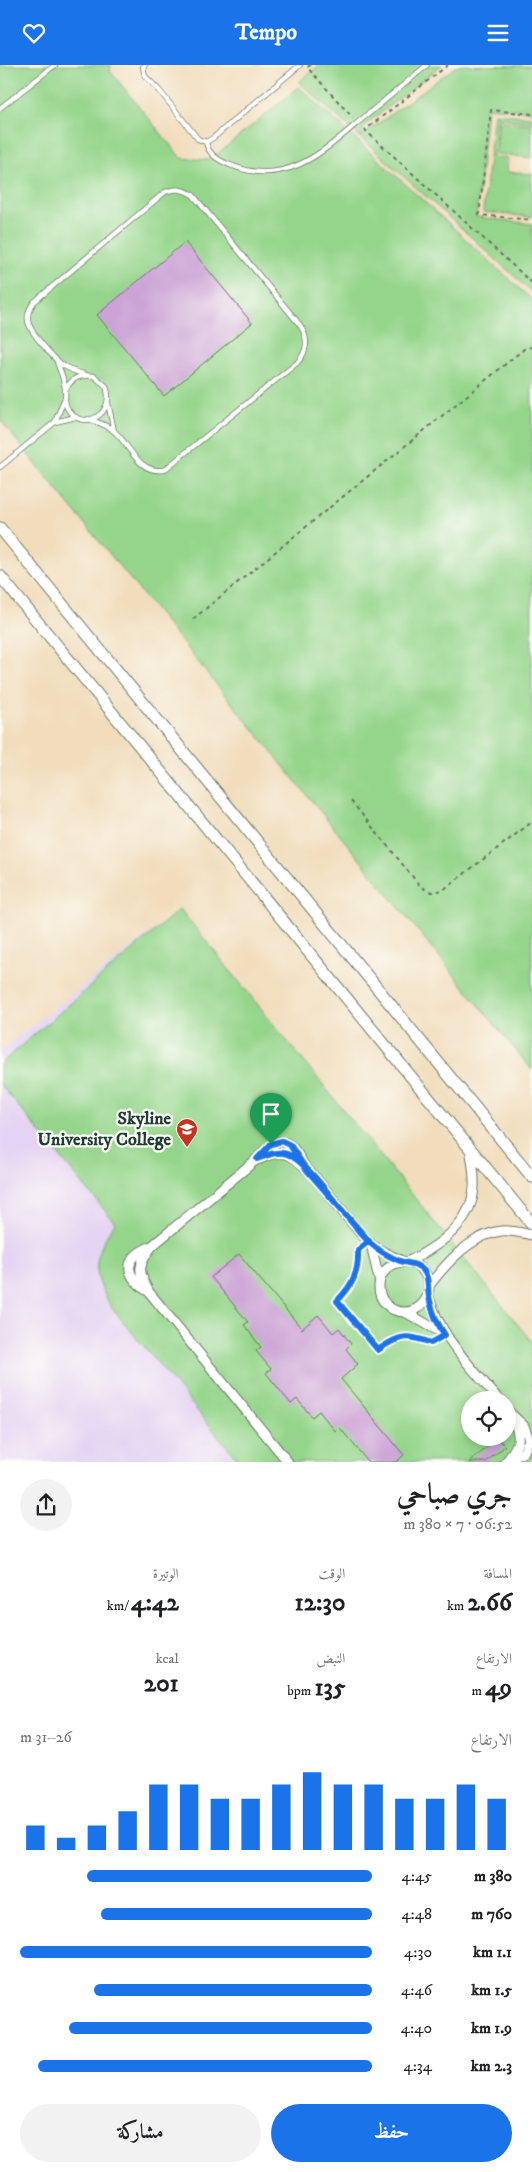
<!DOCTYPE html>
<html lang="ar">
<meta charset="utf-8">
<style>
body{margin:0;font-family:"IM FELL DW Pica",Amiri,serif;background:#f2f2f2;color:#202124;direction:rtl;height:100vh;display:flex;flex-direction:column;font-size:19px;white-space:nowrap}
*{box-sizing:border-box;margin:0}
p{font-size:16px;color:#757577}
.icon{flex:none;width:28px;height:28px;fill:none;stroke:currentColor;stroke-width:2;stroke-linecap:round;stroke-linejoin:round}
.map{position:relative;height:1397px;overflow:hidden;direction:ltr}
.side{display:flex;flex-direction:column;background:#fff;flex:1}
.side>*{flex:none}
.controls{position:absolute;left:461px;top:1326px;display:grid;gap:10px}
.controls a{display:grid;place-items:center;width:55px;height:55px;border-radius:50%;background:#fff;box-shadow:0 2px 8px #0003;font-size:25px}
.pin{position:absolute;display:grid;place-items:center;width:42px;height:42px;color:#fff;margin:-51px -21px;border-radius:50% 50% 50% 0;rotate:-45deg;box-shadow:0 0 5px #0007}
.pin .icon{rotate:45deg}
.round{display:grid;place-items:center;flex:none;width:52px;height:52px;border-radius:26px;background:#f2f2f2}
.summary{display:flex;align-items:center;justify-content:space-between;height:85px;padding:0 20px}
h1{font-size:28px;font-weight:700;line-height:38px}
.stats{display:grid;grid-template-columns:repeat(3,1fr);gap:8px;height:85px;padding:5px 20px}
.stats div{display:grid;align-content:center}
.stats b{font-size:25px;font-weight:700}
.stats small{font-size:14px;font-weight:400}
.stats p{font-size:14px}
.chart{height:140px;padding:10px 20px}
.chart p{display:flex;justify-content:space-between}
.chart svg{width:100%;height:90px;margin-top:5px;stroke:#1a73e8;stroke-width:6}
.primary-button{display:flex;gap:10px;margin-top:auto;padding:10px 20px}
.primary-button a{flex:1;height:58px;border-radius:30px;background:#1a73e8;color:#fff;font-size:20px;font-weight:700;line-height:58px;text-align:center}
.primary-button a+a{background:#f2f2f2;color:#202124}
ul{padding:0 20px;list-style:none;font-size:16px}
li{display:grid;grid-template-columns:80px 60px 1fr;align-items:center;height:38px}
li i{height:12px;border-radius:6px;background:#1a73e8}
header{display:flex;justify-content:space-between;align-items:center;height:65px;padding:0 20px;background:#1a73e8;color:#fff;font-size:22px;font-weight:700}
.map>svg:first-child{display:block}
.built{fill:#e4d3f2;fill-rule:evenodd}
.green{fill:#95d58b;stroke:#5a8960;fill-rule:evenodd}
.building{fill:#cba3d5}
.lines{fill:none;stroke-linecap:round;stroke-linejoin:round}
.service-casing{stroke:#687564;stroke-width:6}
.minor-casing{stroke:#687564;stroke-width:11}
.tertiary-casing{stroke:#687564;stroke-width:13}
.path{stroke:#687564;stroke-width:2;stroke-dasharray:4 4;stroke-linecap:butt}
.service{stroke:#fff;stroke-width:4.5}
.minor{stroke:#fff;stroke-width:9}
.tertiary{stroke:#fff;stroke-width:11}
.route-casing{stroke:#fff;stroke-width:10}
.route{stroke:#1a73e8;stroke-width:6}
.labels{text-anchor:middle;dominant-baseline:central;stroke-width:4.5;stroke-linejoin:round;paint-order:stroke}
.poi-label{font-size:18px;font-weight:bold;fill:#1f3d34;stroke:#fdfcf7;text-anchor:end}
</style>
<header><svg class="icon" aria-label="menu" viewBox="0 0 24 24"><path d="M4 6h16M4 12h16M4 18h16"/></svg>Tempo<svg class="icon" aria-label="heart" viewBox="0 0 24 24"><path d="M12 20l-8-8c-3-5 5-10 8-4 3-6 11-1 8 4z"/></svg></header>
<div class="map">
<svg width="532" height="1397" viewBox="0 0 532 1397">
<rect width="100%" height="100%" fill="#fdfcf7"/>
<filter id="ink" filterUnits="userSpaceOnUse"><feTurbulence type="fractalNoise" baseFrequency=".02" numOctaves="2"/><feDisplacementMap in="SourceGraphic" scale="10" xChannelSelector="R" yChannelSelector="G"/><feConvolveMatrix kernelMatrix="1 2 1 2 8 2 1 2 1" color-interpolation-filters="sRGB"/></filter>
<filter id="wash" filterUnits="userSpaceOnUse"><feTurbulence type="fractalNoise" baseFrequency=".0096" numOctaves="4" result="noise"/><feDisplacementMap in="SourceGraphic" scale="20" xChannelSelector="R" yChannelSelector="G"/><feGaussianBlur stdDeviation="1.12" result="paint"/><feColorMatrix in="noise" values="0 0 0 0 0 0 0 0 0 0 0 0 0 0 0 0 0 1.4 0 .05"/><feComposite in="paint" operator="in"/></filter>
<g filter="url(#wash)">
<rect width="100%" height="100%" fill="#f1ddbc"/>
<path class="built" d="M180,844L532,1277V1397H0V986ZM470,1335H508V1372H470Z"/>
<path class="green" d="M0,0H111L110,6L181,93L210,95L299,22L532,235V1005L0,355Z
M320,0H442L365,60L360,72L458,0L532,1V46L487,42L476,152L532,159V227L299,17Z
M494,48L532,52V57L498,53L493,92L508,93L507,107L532,109V152L483,147Z
M499,56L532,59V93L496,89Z
M180,844L532,1277V1397H240L111,1242C91,1206 92,1192 115,1158L0,1019V999ZM470,1335H508V1372H470Z"/>
<g id="blocks">
<path class="building" d="M185,177L252,258L164,331L97,250Z
M239,1189L302,1264L318,1250L333,1268L339,1263L351,1279L346,1284L358,1299L341,1314L404,1390L396,1397H368L340,1363L336,1367L319,1346L312,1352L297,1334L291,1339L266,1308L271,1304L256,1286L261,1282L244,1260L248,1257L211,1212Z
M498,1373L505,1381L486,1397H470Z"/>
</g>
</g>
<g filter="url(#ink)">
<use href="#blocks" fill-opacity="0" stroke="#687564" stroke-width="1"/>
<g class="lines">
<g class="service-casing">
<path id="service" d="M145,0L143,2L145,11L159,25L198,74L206,77L213,73L300,0
M0,43L55,0
M206,77C208,90 221,97 233,101C287,122 324,86 362,54C384,36 406,18 427,0
M57,297C60,305 64,314 65,323C66,332 63,338 69,346C85,367 116,348 106,321L94,311C80,309 72,313 65,325
M86,310C78,308 71,305 64,301C54,294 29,267 28,255C27,248 30,243 34,237L165,127C176,123 183,124 193,130L300,260C309,274 308,286 297,298L164,405C138,409 130,380 114,366C107,360 97,357 88,354
M108,338L114,366
M55,357L64,335
M0,402L55,357L76,352"/>
</g>
<g class="minor-casing">
<path id="minor" d="M260,1094C268,1090 277,1086 286,1089C310,1096 349,1160 371,1179C380,1186 392,1191 402,1196
M371,1179L379,1214
M379 1222a25 25 0 1 1 50 0a25 25 0 1 1-50 0Z
M407,1197C438,1182 472,1159 474,1122C475,1109 472,1096 470,1083
M429,1221C446,1198 471,1170 501,1166C511,1165 522,1168 532,1170
M146,1225C122,1208 125,1192 152,1181
M428,1229C440,1273 470,1300 499,1335
M405,1247L444,1269
M507,1396C520,1377 522,1373 512,1352
M288,1397L149,1227C137,1206 138,1200 152,1181L257,1094C281,1066 290,1074 306,1104
M506,1397L524,1387L529,1374L524,1361L508,1346"/>
</g>
<g class="tertiary-casing">
<path id="tertiary" d="M0,463L532,1112
M0,511L532,1159"/>
</g>
<path class="path" d="M311,0L307,2L353,53
M448,0L365,65L532,218
M532,49L491,45L479,150L532,155
M193,554L524,284L532,282
M351,736L421,822L431,827L443,825L532,757
M361,1183L358,1185C359,1207 353,1220 337,1236L378,1285C399,1270 407,1269 431,1278L435,1276"/>
<use href="#service" class="service"/>
<use href="#minor" class="minor"/>
<use href="#tertiary" class="tertiary"/>
</g>
</g>
<g class="lines" filter="url(#ink)">
<g class="route-casing">
<path id="route" d="M271,1079L282,1076L290,1080L306,1104L369,1176L358,1185C359,1207 353,1220 337,1236L378,1285C399,1270 407,1269 431,1278L445,1270C437,1259 432,1246 429,1232C427,1223 430,1215 424,1206C417,1198 409,1199 400,1196C390,1192 378,1185 370,1178C349,1159 310,1097 287,1089C277,1085 266,1091 257,1094L271,1079"/>
</g>
<use href="#route" class="route"/>
</g>
<defs>
<g id="university-pin" transform="scale(1.125)"><path d="M0 17L-7.5 6A9.5 9.5 0 1 1 7.5 6Z" fill="#c8321e" stroke="#fdfcf7"/><path d="M0-5L7-2L0 1L-7-2ZM-4 1L0 2.5L4 1V4Q0 6-4 4Z" fill="#fff"/></g>
</defs>
<g fill-rule="evenodd">
<use href="#university-pin" x="187" y="1064"/>
</g>
<g class="labels">
<g class="poi-label">
<text x="171" y="1054">Skyline<tspan x="171" dy="21">University College</tspan></text>
</g>
</g>
</svg>
<div class="controls">
<a><svg class="icon" aria-label="locate" viewBox="0 0 24 24"><circle cx="12" cy="12" r="6"/><path d="M12 2v4M12 18v4M2 12h4M18 12h4"/></svg></a>
</div>
<div class="pin" style="left:271px;top:1079px;background:#1e9e55"><svg class="icon" aria-label="arrive" viewBox="0 0 24 24"><path d="M6 21V4h12l-3 4 3 4H6"/></svg></div>
</div>
<section class="side">
<div class="summary"><div><h1>جري صباحي</h1><p>06:52 · 7 × 380 m</p></div><a class="round"><svg class="icon" aria-label="share" viewBox="0 0 24 24"><path d="M12 15V3M7 8l5-5 5 5M5 13v7h14v-7"/></svg></a></div>
<div class="stats">
<div><p>المسافة</p><b>2.66<small> km</small></b></div>
<div><p>الوقت</p><b>12:30</b></div>
<div><p>الوتيرة</p><b>4:42<small> /km</small></b></div>
</div>
<div class="stats">
<div><p>الارتفاع</p><b>49<small> m</small></b></div>
<div><p>النبض</p><b>135<small> bpm</small></b></div>
<div><p>kcal</p><b>201</b></div>
</div>
<div class="chart"><p><span>الارتفاع</span>26–31 m</p>
<svg viewBox="0 0 160 44" preserveAspectRatio="none"><path d="M5 44V32M15 44V38M25 44V32M35 44V25M45 44V12M55 44V12M65 44V19M75 44V19M85 44V12M95 44V6M105 44V12M115 44V12M125 44V19M135 44V19M145 44V12M155 44V19"/></svg>
</div>
<ul>
<li><b>380 m</b>4:45<i style="width:81%"></i></li>
<li><b>760 m</b>4:48<i style="width:77%"></i></li>
<li><b>1.1 km</b>4:30<i style="width:100%"></i></li>
<li><b>1.5 km</b>4:46<i style="width:79%"></i></li>
<li><b>1.9 km</b>4:40<i style="width:86%"></i></li>
<li><b>2.3 km</b>4:34<i style="width:95%"></i></li>
</ul>
<div class="primary-button"><a>حفظ</a><a>مشاركة</a></div>
</section>
